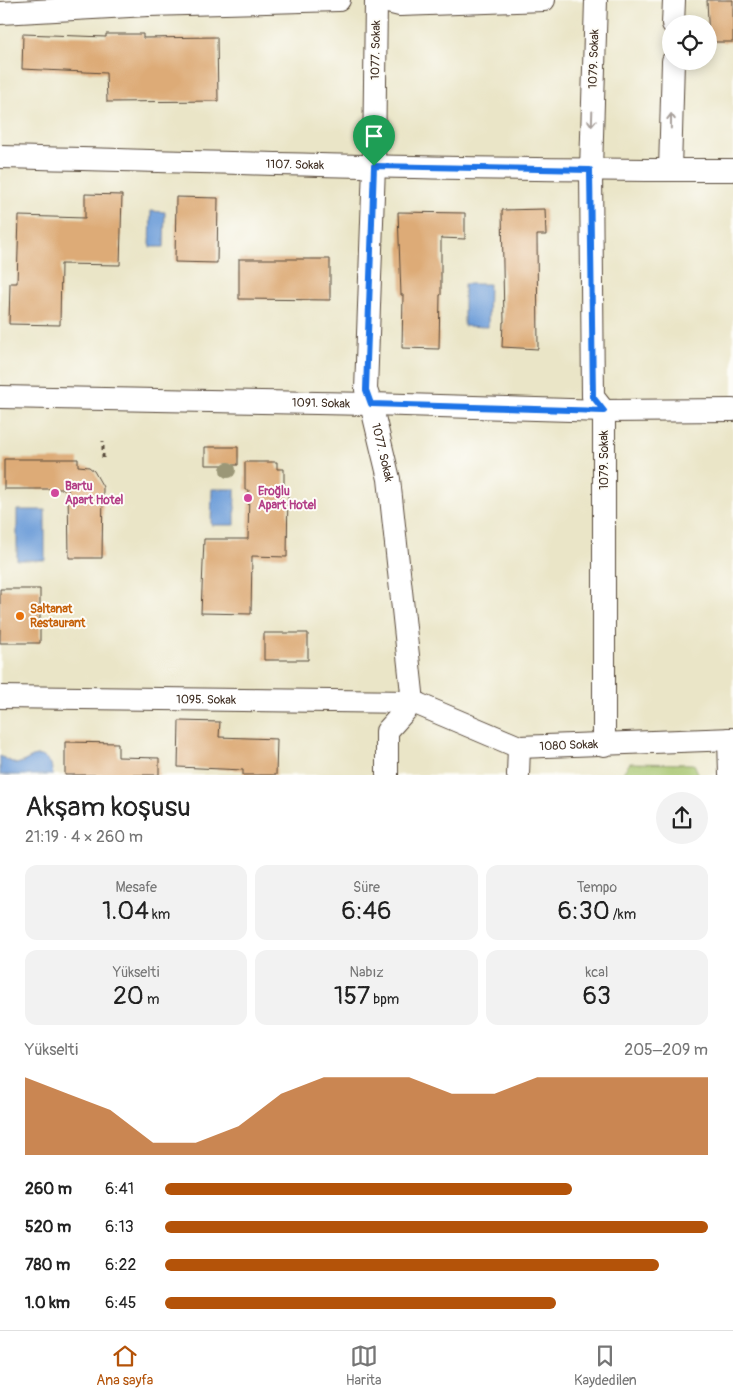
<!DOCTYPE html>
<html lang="tr">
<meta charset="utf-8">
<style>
body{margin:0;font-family:Pangolin,sans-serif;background:#f2f2f2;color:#222;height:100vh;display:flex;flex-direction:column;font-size:19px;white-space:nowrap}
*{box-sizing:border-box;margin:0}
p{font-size:16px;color:#767676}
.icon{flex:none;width:28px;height:28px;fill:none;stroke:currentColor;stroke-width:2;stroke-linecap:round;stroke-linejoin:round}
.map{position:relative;height:775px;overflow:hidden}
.details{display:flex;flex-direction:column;background:#fff;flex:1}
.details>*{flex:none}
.buttons{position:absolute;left:662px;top:15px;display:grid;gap:10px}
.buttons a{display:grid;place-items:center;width:55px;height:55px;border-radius:50%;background:#fff;box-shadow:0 2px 12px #0003;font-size:25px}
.pin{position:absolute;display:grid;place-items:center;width:42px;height:42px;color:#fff;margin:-51px -21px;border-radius:50% 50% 50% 0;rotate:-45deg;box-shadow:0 0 5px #0007}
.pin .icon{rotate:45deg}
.round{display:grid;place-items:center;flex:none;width:52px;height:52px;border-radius:26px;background:#f2f2f2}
.summary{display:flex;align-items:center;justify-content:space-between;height:85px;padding:0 25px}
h1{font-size:28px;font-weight:600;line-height:38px}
.metrics{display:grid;grid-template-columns:repeat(3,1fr);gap:8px;height:85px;padding:5px 25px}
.metrics div{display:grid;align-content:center;border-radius:12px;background:#f2f2f2;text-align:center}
.metrics b{font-size:25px;font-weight:600}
.metrics small{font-size:14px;font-weight:400}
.metrics p{font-size:14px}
.chart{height:140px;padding:10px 25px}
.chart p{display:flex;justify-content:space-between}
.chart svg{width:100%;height:90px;margin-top:5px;fill:#b45309;opacity:.7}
ul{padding:0 25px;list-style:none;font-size:16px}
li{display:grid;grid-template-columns:80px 60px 1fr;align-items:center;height:38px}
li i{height:12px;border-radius:6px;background:#b45309}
.tab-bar{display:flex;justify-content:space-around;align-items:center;height:70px;border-top:1px solid #e0e0e0;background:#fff;font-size:14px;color:#767676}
.tab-bar a{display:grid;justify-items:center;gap:2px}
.tab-bar .selected{color:#b45309}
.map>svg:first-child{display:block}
.grass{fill:#a4c36b;stroke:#707644}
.water{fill:#6f9fd9;stroke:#55647c}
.building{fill:#ddab77}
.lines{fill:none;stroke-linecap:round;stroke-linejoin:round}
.minor-casing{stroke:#554637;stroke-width:24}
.path{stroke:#554637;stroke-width:3;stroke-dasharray:4 4;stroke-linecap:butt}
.minor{stroke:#fff;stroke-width:22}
.tree{fill:#9b9777}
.oneway{stroke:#a79f9a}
.route-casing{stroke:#fff;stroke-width:10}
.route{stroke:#1a73e8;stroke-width:6}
.hotel-dot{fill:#d1479c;stroke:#fdfcf7;stroke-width:2}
.food-dot{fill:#e8710a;stroke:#fdfcf7;stroke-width:2}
.labels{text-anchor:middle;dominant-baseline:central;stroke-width:4;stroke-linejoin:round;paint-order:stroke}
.street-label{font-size:12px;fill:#3b2a1e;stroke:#fdfcf7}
.hotel-label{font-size:12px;font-weight:bold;fill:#b23c85;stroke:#fdfcf7;text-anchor:start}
.food-label{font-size:12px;font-weight:bold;fill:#c56008;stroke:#fdfcf7;text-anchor:start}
</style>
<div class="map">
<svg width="733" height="775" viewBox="0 0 733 775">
<rect width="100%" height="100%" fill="#fdfcf7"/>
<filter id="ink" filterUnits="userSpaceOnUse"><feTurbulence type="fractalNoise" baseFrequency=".02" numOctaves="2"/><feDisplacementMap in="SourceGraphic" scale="10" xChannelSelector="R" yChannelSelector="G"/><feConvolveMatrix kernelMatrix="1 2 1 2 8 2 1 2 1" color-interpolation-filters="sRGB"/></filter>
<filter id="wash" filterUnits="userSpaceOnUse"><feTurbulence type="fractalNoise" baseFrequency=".0096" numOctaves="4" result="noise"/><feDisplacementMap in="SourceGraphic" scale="20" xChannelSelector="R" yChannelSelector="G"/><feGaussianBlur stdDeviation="1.12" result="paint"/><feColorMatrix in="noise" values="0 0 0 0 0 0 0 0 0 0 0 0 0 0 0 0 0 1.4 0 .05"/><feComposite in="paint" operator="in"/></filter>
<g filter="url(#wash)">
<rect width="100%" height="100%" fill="#eae5c7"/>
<path class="grass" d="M630,763L694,764L699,775H621Z"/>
<path class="water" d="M151,211L165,212L164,247H150Z
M464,284H489L488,327L464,326Z
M212,489H235V525H211Z
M17,510H45V560H17Z
M0,756L16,764C31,761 38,747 51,764L53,775H0Z"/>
<g id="blocks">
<path class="building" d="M707,0H733V42H709Z
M23,34L106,37V34H143V38L217,37L218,101L107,102L106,73L22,69Z
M85,194L122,195L120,265L61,264L60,325L9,324L10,283H17L19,216L85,218Z
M176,197L218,198L217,263L175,262Z
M545,209L546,235H537L538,349L502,347L503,322H504L502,210Z
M398,212L465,213V239L441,238V295H440L439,349L402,348L403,295H401Z
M239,259H330V300L239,299Z
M205,447H238V465H205Z
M4,459H78V466L89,467L94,471L103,487L102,558H69L68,489H4Z
M245,462H277V469H284V488H288L287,557L252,556L251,614L201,613L204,539H248L249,490H245Z
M0,589H40V643H0Z
M264,633H308V660H264Z
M179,721L220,722L219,737L277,739L276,775H243V770L178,767Z
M65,742L118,743V757L159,758V775H65Z"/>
</g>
</g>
<g filter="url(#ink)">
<use href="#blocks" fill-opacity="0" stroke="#554637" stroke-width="1"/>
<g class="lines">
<g class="minor-casing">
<g id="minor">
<path id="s1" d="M376,0L374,166L366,390L371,404L389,479L413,702L387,731V775"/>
<path d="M380,0L400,5L544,0"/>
<path d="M596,0L591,170L593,397L604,411V745"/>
<path d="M0,13L148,5L339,0"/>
<path d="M673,24L674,0"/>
<path id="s2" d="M0,157C244,163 489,171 733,170"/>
<path d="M670,170L673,61"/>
<path id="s3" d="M0,397L371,404L604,411L733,410"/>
<path id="s4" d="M0,697L413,702L519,747L733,739"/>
<path d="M729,739L730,775"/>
<path d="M518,775L519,747"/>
</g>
</g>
<path class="path" d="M103,458V441"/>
<use href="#minor" class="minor"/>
</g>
<circle class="tree" cx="228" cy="470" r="8"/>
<defs><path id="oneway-shaft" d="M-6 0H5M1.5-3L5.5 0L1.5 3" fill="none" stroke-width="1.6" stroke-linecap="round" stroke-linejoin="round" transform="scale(1.25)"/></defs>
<g class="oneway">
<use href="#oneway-shaft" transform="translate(592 119) rotate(92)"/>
<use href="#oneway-shaft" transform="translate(671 121) rotate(-89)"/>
</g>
</g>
<g class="lines" filter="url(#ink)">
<g class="route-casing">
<path id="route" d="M374,166L590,170L593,397L604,411L371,404L366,390Z"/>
</g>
<use href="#route" class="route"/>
</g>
<g class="hotel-dot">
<circle cx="55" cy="493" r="5"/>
<circle cx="248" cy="498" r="5"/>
</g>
<circle class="food-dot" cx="20" cy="616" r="5"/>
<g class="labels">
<g class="street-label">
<text transform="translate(376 50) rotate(-89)">1077. Sokak</text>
<text transform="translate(594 59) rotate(-88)">1079. Sokak</text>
<text stroke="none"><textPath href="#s2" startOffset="295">1107. Sokak</textPath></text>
<text stroke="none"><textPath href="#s3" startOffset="321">1091. Sokak</textPath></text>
<text stroke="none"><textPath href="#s1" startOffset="455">1077. Sokak</textPath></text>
<text transform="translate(604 460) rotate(-90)">1079. Sokak</text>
<text stroke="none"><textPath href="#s4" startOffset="206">1095. Sokak</textPath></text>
<text stroke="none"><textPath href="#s4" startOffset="578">1080 Sokak</textPath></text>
</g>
<g class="hotel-label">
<text x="65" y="486">Bartu<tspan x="65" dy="14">Apart Hotel</tspan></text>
<text x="258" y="491">Eroğlu<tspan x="258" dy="14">Apart Hotel</tspan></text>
</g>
<g class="food-label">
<text x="30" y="609">Saltanat<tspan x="30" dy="14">Restaurant</tspan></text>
</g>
</g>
</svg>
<div class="buttons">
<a><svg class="icon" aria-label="locate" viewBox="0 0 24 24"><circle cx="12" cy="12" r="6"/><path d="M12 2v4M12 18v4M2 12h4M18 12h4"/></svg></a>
</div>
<div class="pin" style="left:374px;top:166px;background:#1e9e55"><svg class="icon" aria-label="arrive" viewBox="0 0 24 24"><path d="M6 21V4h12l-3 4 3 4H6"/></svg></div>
</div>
<section class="details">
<div class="summary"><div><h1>Akşam koşusu</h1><p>21:19 · 4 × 260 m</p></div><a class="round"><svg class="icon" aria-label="share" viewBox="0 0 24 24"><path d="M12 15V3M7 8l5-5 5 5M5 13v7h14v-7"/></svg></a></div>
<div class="metrics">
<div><p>Mesafe</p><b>1.04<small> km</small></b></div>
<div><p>Süre</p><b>6:46</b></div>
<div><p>Tempo</p><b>6:30<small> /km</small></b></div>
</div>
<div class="metrics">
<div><p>Yükselti</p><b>20<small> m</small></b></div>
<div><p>Nabız</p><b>157<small> bpm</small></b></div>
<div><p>kcal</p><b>63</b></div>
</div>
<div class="chart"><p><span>Yükselti</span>205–209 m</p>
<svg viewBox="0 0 160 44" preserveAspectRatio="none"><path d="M0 44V6L10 14L20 22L30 38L40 38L50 30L60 14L70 6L80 6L90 6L100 14L110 14L120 6L130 6L140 6L150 6L160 6V44z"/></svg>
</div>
<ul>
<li><b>260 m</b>6:41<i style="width:75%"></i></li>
<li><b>520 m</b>6:13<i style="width:100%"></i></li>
<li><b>780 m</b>6:22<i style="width:91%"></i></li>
<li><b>1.0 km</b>6:45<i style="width:72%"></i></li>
</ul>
</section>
<nav class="tab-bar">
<a class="selected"><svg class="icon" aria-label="home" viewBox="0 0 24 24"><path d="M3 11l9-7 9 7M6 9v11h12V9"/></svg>Ana sayfa</a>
<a><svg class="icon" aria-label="map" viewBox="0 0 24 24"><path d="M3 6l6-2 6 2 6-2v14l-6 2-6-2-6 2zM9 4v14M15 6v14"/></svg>Harita</a>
<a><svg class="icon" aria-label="saved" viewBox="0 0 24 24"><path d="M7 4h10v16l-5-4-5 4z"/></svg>Kaydedilen</a>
</nav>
